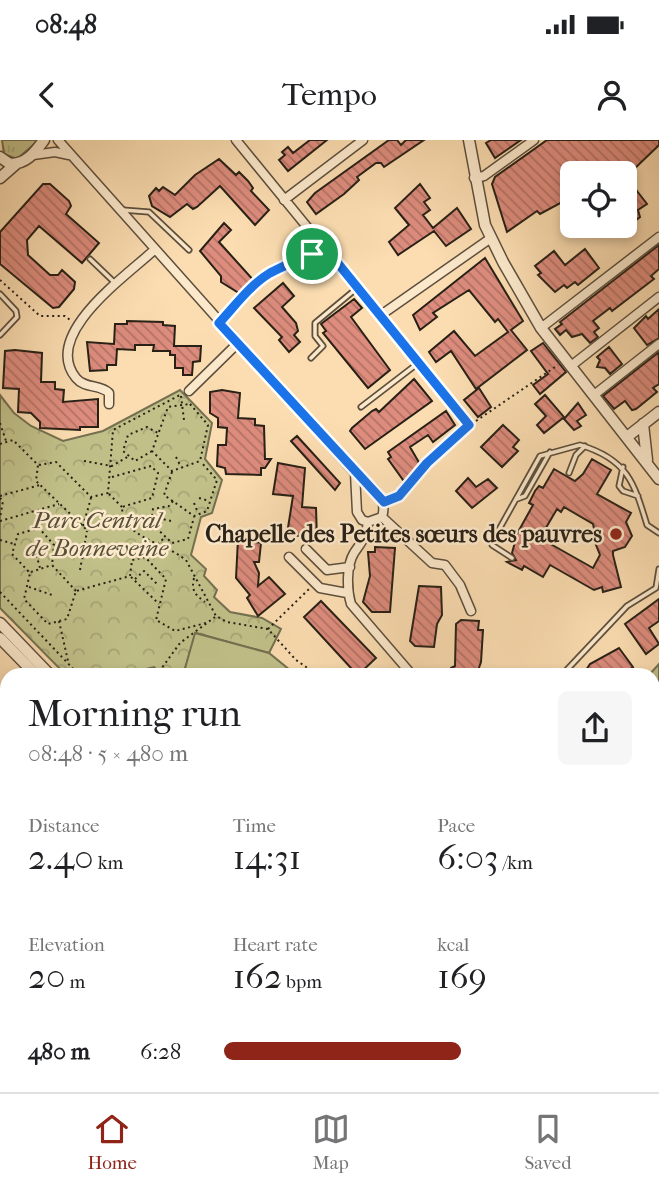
<!DOCTYPE html>
<meta charset="utf-8">
<style>
body{margin:0;font-family:"IM FELL French Canon",serif;background:#f6f6f6;color:#202124;height:100vh;display:flex;flex-direction:column;font-size:26px;white-space:nowrap}
*{box-sizing:border-box;margin:0}
p{font-size:23px;color:#757577}
.icon{flex:none;width:38px;height:38px;fill:none;stroke:currentColor;stroke-width:2;stroke-linecap:round;stroke-linejoin:round}
.map{position:relative;flex:1;overflow:hidden}
.drawer{position:absolute;left:0px;top:528px;width:660px;height:424px;display:flex;flex-direction:column;background:#fff;border-radius:21px 21px 0 0;box-shadow:0 4px 10px #0003}
.drawer>*{flex:none}
.tools{position:absolute;left:560px;top:21px;display:grid;gap:14px}
.tools a{display:grid;place-items:center;width:77px;height:77px;border-radius:10px;background:#fff;box-shadow:0 4px 10px #0003;font-size:35px}
.pin{position:absolute;display:grid;place-items:center;width:60px;height:60px;color:#fff;margin:-30px;border:4px solid #fff;border-radius:50%;box-shadow:0 2px 7px #0007}
.round{display:grid;place-items:center;flex:none;width:74px;height:74px;border-radius:10px;background:#f6f6f6}
.summary{display:flex;align-items:center;justify-content:space-between;height:119px;padding:0 28px}
h1{font-size:38px;font-weight:600;line-height:52px}
.metrics{display:grid;grid-template-columns:repeat(3,1fr);gap:10px;height:119px;padding:7px 28px}
.metrics div{display:grid;align-content:center}
.metrics b{font-size:35px;font-weight:600}
.metrics small{font-size:19px;font-weight:400}
.metrics p{font-size:19px}
ul{padding:0 28px;list-style:none;font-size:23px}
li{display:grid;grid-template-columns:112px 84px 1fr;align-items:center;height:52px}
li i{height:18px;border-radius:9px;background:#8f2418}
.status{display:flex;justify-content:space-between;align-items:center;height:49px;padding:0 35px;background:#fff;direction:ltr}
.status svg{height:19px;fill:currentColor}
header{display:flex;justify-content:space-between;align-items:center;height:91px;padding:0 28px;background:#fff;font-size:32px;font-weight:600}
.menu{display:flex;justify-content:space-around;align-items:center;height:98px;border-top:2px solid #e0e0e0;background:#fff;font-size:19px;color:#757577}
.menu a{display:grid;justify-items:center;gap:4px}
.menu .active{color:#8f2418}
.map>svg:first-child{display:block}
.grass{fill:url(#grass-tufts);stroke:#747050;stroke-width:2}
.park{fill:url(#park-crowns);stroke:#747050;stroke-width:2}
.garden{fill:#c1c089;stroke:#747050;stroke-width:2}
.building{fill:url(#building-back-hatch);stroke:#282016;stroke-width:2;fill-rule:evenodd}
.lines{fill:none;stroke-linecap:round;stroke-linejoin:round}
.service-casing{stroke:#5d4f3d;stroke-width:7}
.minor-casing{stroke:#5d4f3d;stroke-width:11}
.tertiary-casing{stroke:#5d4f3d;stroke-width:13}
.path{stroke:#282016;stroke-width:2;stroke-dasharray:2 3.5;stroke-linecap:butt}
.service{stroke:#fce9cc;stroke-width:3.5}
.minor{stroke:#fce9cc;stroke-width:8}
.tertiary{stroke:#fce9cc;stroke-width:10}
.route-casing{stroke:#fff;stroke-width:14}
.route{stroke:#1a73e8;stroke-width:9}
.poi-dot{fill:#8f2418;stroke:#fce9cc;stroke-width:2.5}
.labels{text-anchor:middle;dominant-baseline:central;stroke-width:5;stroke-linejoin:round;paint-order:stroke}
.park-label{font-size:24px;font-style:italic;fill:#565038;stroke:#fce9cc}
.poi-label{font-size:24px;font-weight:bold;fill:#282016;stroke:#fce9cc;text-anchor:end}
</style>
<div class="status"><b>08:48</b><svg viewBox="0 0 49 12"><path d="M0 12V9h3v3zM5 12V6h3v6zM10 12V3h3v9zM15 12V0h3v12zM26 1h20v11H26zM47 4h2v5h-2z"/></svg></div>
<header><svg class="icon" aria-label="back" viewBox="0 0 24 24"><path d="M15 5l-7 7 7 7"/></svg>Tempo<svg class="icon" aria-label="person" viewBox="0 0 24 24"><circle cx="12" cy="8" r="4"/><path d="M4 21q1-7 8-7t8 7"/></svg></header>
<div class="map">
<svg width="659" height="952" viewBox="0 0 659 952">
<defs>
<pattern id="grass-tufts" width="24" height="20" patternUnits="userSpaceOnUse" patternTransform="scale(1.75)"><rect width="24" height="20" fill="#c1c089"/><path d="M3 7l-1-3M5 7V3M7 7l1-3M15 17l-1-3M17 17v-4M19 17l1-3" fill="none" stroke="#a6a576"/></pattern>
<pattern id="park-crowns" width="20" height="18" patternUnits="userSpaceOnUse" patternTransform="scale(1.75)"><rect width="20" height="18" fill="#c1c089"/><path d="M2 6a3 3 0 1 1 6 0M12 15a3 3 0 1 1 6 0" fill="none" stroke="#a6a576"/></pattern>
<pattern id="building-back-hatch" width="6" height="6" patternUnits="userSpaceOnUse" patternTransform="scale(1.75)"><rect width="6" height="6" fill="#dd8c7d"/><path d="M-1 5l2 2M0 0l6 6M5-1l2 2" fill="none" stroke="#b37265"/></pattern>
</defs>
<rect width="100%" height="100%" fill="#fbddb1"/>
<filter id="stains"><feTurbulence type="fractalNoise" baseFrequency=".00286" numOctaves="4"/><feColorMatrix values="0 0 0 0 .2 0 0 0 0 .09 0 0 0 0 .02 0 0 0 .5 -.17"/></filter>
<radialGradient id="worn" r=".72"><stop offset=".6" stop-color="#630" stop-opacity="0"/><stop offset="1" stop-color="#630" stop-opacity=".3"/></radialGradient>
<path class="grass" d="M2,0H39L17,19L4,14Z"/>
<path class="park" d="M180,250L212,283L205,319L222,340L212,373L201,377L191,415L206,429L204,436L217,450L214,457L230,472L262,478L281,489L269,513L196,493L184,532L187,535H163L154,527L120,535H66L0,468V255L14,273L31,286L63,301L103,291Z
M659,524V778L653,775V536L649,535Z"/>
<path class="garden" d="M195,493L269,513L296,535H187L184,532Z"/>
<path class="building" d="M310,0H327L288,31L279,20L285,15L282,12L288,7L293,13Z
M389,0H397L401,5L406,0H424L384,27L381,23H376L357,37L359,40L344,54L316,74L307,62L315,53Z
M491,0H521L495,18L486,3Z
M547,0H659V5L630,33H572V73L564,61L540,74L537,71L507,92L492,44L495,37Z
M219,19L236,35L239,32L248,41L253,48L251,51L269,70L255,85L220,46L197,67L193,69L187,64L170,77L152,66L149,56L156,48L159,51L163,47L175,55L195,35Z
M43,44H50L69,61L71,66L66,74L99,103L82,123L39,86L27,100L28,115L50,135H58L62,130L75,142L74,149L59,167L53,168L0,124V92Z
M420,44L430,58L424,62L430,70L423,75L433,88L457,68L471,89L446,106L434,91L398,115L389,102L409,85L395,68Z
M637,51L647,64L638,70L640,77L632,83L625,74V61Z
M224,83L231,90L219,102L255,142L242,155L221,142V136L200,111Z
M659,105V129L651,136L654,139L612,171L610,168L593,181L599,188L594,192L598,197L590,203L582,194L572,197L566,190L560,195L555,189L562,184L560,182Z
M585,109L599,128L578,145L575,142L567,148L564,145L555,152L538,135L541,133L535,126L554,111L565,125Z
M485,118L523,181L511,190L527,210L476,249L451,211L436,222L429,212L454,191L475,216L508,192L498,179L495,182L469,150L433,173L437,177L420,190L413,175Z
M283,143L294,156L282,167L296,183L298,191L294,195L300,202L289,212L279,200L282,197L254,168Z
M354,159L362,168L351,177L390,230L368,248L323,193L326,191L321,184Z
M659,169V198L647,205L634,188L646,176L648,179Z
M127,181L163,182V185L175,186L174,206H201L200,221L193,222L192,235H183V228H175V215H170V211H153L154,205H135V210L117,209L116,225H107V230L90,231L87,202L114,204L115,184H127Z
M543,203L566,232L540,254L533,245L548,234L531,211Z
M609,207L622,224L610,234L605,228L597,227L600,220L597,217Z
M15,210L42,213L41,242H55V249L64,250L63,262L98,259V287H80V290L40,288V282L31,273L18,272L19,249L3,248L5,211Z
M659,212V244L653,248L657,252L636,269L632,270L625,261L614,269L603,256Z
M414,239L432,261L365,309L350,291L352,288L372,271L376,269L379,272Z
M479,248L491,267L478,277L464,260Z
M222,250L240,253L238,278L255,279V285L264,286L265,319H271L265,328H261V335L226,334L225,328L217,326L218,305H226L227,288L218,287V278L210,273V252Z
M545,255L564,277L544,293L537,285L546,276L535,264Z
M578,263L586,275L577,281L581,286L574,290L564,279Z
M446,271L455,285L433,302L428,295L410,307L421,326L406,344L388,319L391,317L388,312Z
M503,285L519,300L513,307L518,311L502,327L481,307Z
M297,296L340,343L335,350L291,301Z
M592,319L611,330L597,354L631,373L626,382L632,396L625,407L613,411V415L621,447L603,452L602,447L594,450L550,425L543,437L524,426L522,430L507,422L516,420L512,413L515,402L513,401L533,365L529,363L535,351L539,346L543,348L554,329L575,341L583,334ZM564,367L593,384L595,393L592,395L600,415L593,428L540,398L557,369L561,372Z
M278,323L305,328L302,367L316,368L317,399L287,394L293,356L273,354Z
M468,338L476,347L488,339L497,348L472,368L456,351Z
M238,399L261,403L259,422H254L259,433L258,446L269,437L285,454L258,476L247,458L250,455L236,438Z
M375,407L395,408L390,472H372L363,462L370,436L368,412H375Z
M419,446L441,447L442,475L437,484L434,507L415,506L410,501Z
M659,459V481L649,488L659,504L646,514L625,484Z
M321,461L376,518L357,536H343L351,528L304,477Z
M461,480L479,481L478,490H483L481,522L476,536H450L451,528L455,526L456,484Z
M619,508L633,527L623,536H582L590,524Z"/>
<g class="lines">
<g class="service-casing">
<path id="service" d="M123,70L149,72L189,110
M90,119L114,142
M0,154L16,171L17,177L0,195
M311,218L323,206L315,196V183L356,149
M361,267L417,224
M623,327L619,346L623,351L638,356
M569,333L576,315L585,306
M517,359L525,356L550,312
M512,418L492,405V402L540,316L580,305C627,319 634,342 647,385L659,393
M561,536L627,466L656,448L659,429
M0,560L6,556
M0,565L7,563
M1,571H7
M3,579L7,578
M653,809L659,815
M653,897L659,901
M105,945L106,952
M117,945L118,952
M293,945L312,952
M317,952L333,945"/>
</g>
<g class="minor-casing">
<path id="minor" d="M58,0L355,333L357,372L362,380L368,382L382,377C389,356 369,345 355,333
M236,0L469,285L427,323
M33,15L55,12L69,15
M474,38L484,36L534,0
M284,60L363,0
M381,175L491,98
M541,188L659,97
M571,226L659,157
M189,251L238,203
M594,255L659,204
M109,264V253C100,244 85,249 76,238C41,195 125,137 153,111
M382,377L432,423L445,425L460,445L471,471
M368,382C366,398 362,401 354,413C346,426 347,450 351,464L413,536
M306,409L327,430L350,427
M289,417L320,448L347,453
M0,730L7,729
M0,747L7,746"/>
</g>
<g class="tertiary-casing">
<path id="tertiary" d="M469,0L485,85L503,122L541,188L659,339
M0,17L10,24C27,24 35,12 44,0
M0,38L16,24
M643,284L647,320
M627,297L659,272
M0,483L51,536
M0,498L37,536
M653,828L659,822
M653,845L659,839
M435,945L440,952
M511,945L520,952
M466,952L475,945
M547,952L553,945"/>
</g>
<path class="path" d="M0,140L40,176H65L70,180
M227,174L257,143L315,112
M181,256L184,280
M190,264L208,285L200,321L172,331L152,311L168,267Z
M476,281L558,225
M0,283L6,301
M0,304L13,300L38,325L36,341L87,390L123,381C146,404 163,403 186,420L216,476L227,482L268,489L296,520L319,536
M152,311L135,321L123,311L128,295L147,287L158,293
M176,317L181,327
M84,321L112,326L129,316
M39,325L56,322L91,357L108,353L113,290L182,254
M172,332L164,355L194,376L207,371L217,340L201,322
M112,337L151,326L158,333L152,358L122,367L123,380
M109,354L122,367
M0,356L40,345
M0,358L3,361L0,378
M199,358L209,361
M391,359L399,356L421,329
M173,361L169,366L153,369L151,383L172,403L188,399L194,377
M194,363L198,373
M153,377L171,381
M0,381L59,364
M83,386L91,358
M0,400L14,404
M35,410L40,428
M146,416L164,398
M80,430L87,391
M31,432L52,425
M131,437L159,464
M194,438C191,450 195,455 205,462
M135,439L144,431L157,444
M29,447L52,455
M76,451L52,425L54,405L39,388L18,394L12,414L30,433L24,459L48,484L67,479L76,451L130,436L132,420L145,417L166,439L156,480L175,491L206,483
M0,452L80,536
M59,481L68,521
M268,489L309,449
M156,536L180,503L215,477
M653,607L659,610
M653,669L659,663
M653,730L659,733
M653,793L659,797
M0,817H7
M0,838L7,835
M131,945L133,952
M257,945L259,952
M179,952L182,945
M206,952V945
M271,952L274,945
M366,952L371,945"/>
<use href="#service" class="service"/>
<use href="#minor" class="minor"/>
<use href="#tertiary" class="tertiary"/>
</g>
<g class="lines">
<g class="route-casing">
<path id="route" d="M323,105L469,285L427,323L399,356L384,362L219,183C235,166 250,145 270,133C290,122 303,120 323,105Z"/>
</g>
<use href="#route" class="route"/>
</g>
<circle class="poi-dot" cx="616" cy="394" r="7"/>
<g class="labels">
<g class="park-label">
<text x="97" y="380">Parc Central<tspan x="97" dy="28">de Bonneveine</tspan></text>
</g>
<g class="poi-label">
<text x="602" y="394">Chapelle des Petites sœurs des pauvres</text>
</g>
</g>
<rect width="100%" height="100%" filter="url(#stains)"/>
<rect width="100%" height="100%" fill="url(#worn)"/>
</svg>
<div class="tools">
<a><svg class="icon" aria-label="locate" viewBox="0 0 24 24"><circle cx="12" cy="12" r="6"/><path d="M12 2v4M12 18v4M2 12h4M18 12h4"/></svg></a>
</div>
<div class="pin" style="left:312px;top:114px;background:#1e9e55"><svg class="icon" aria-label="arrive" viewBox="0 0 24 24"><path d="M6 21V4h12l-3 4 3 4H6"/></svg></div>
<section class="drawer">
<div class="summary"><div><h1>Morning run</h1><p>08:48 · 5 × 480 m</p></div><a class="round"><svg class="icon" aria-label="share" viewBox="0 0 24 24"><path d="M12 15V3M7 8l5-5 5 5M5 13v7h14v-7"/></svg></a></div>
<div class="metrics">
<div><p>Distance</p><b>2.40<small> km</small></b></div>
<div><p>Time</p><b>14:31</b></div>
<div><p>Pace</p><b>6:03<small> /km</small></b></div>
</div>
<div class="metrics">
<div><p>Elevation</p><b>20<small> m</small></b></div>
<div><p>Heart rate</p><b>162<small> bpm</small></b></div>
<div><p>kcal</p><b>169</b></div>
</div>
<ul>
<li><b>480 m</b>6:28<i style="width:58%"></i></li>
</ul>
</section>
</div>
<nav class="menu">
<a class="active"><svg class="icon" aria-label="home" viewBox="0 0 24 24"><path d="M3 11l9-7 9 7M6 9v11h12V9"/></svg>Home</a>
<a><svg class="icon" aria-label="map" viewBox="0 0 24 24"><path d="M3 6l6-2 6 2 6-2v14l-6 2-6-2-6 2zM9 4v14M15 6v14"/></svg>Map</a>
<a><svg class="icon" aria-label="saved" viewBox="0 0 24 24"><path d="M7 4h10v16l-5-4-5 4z"/></svg>Saved</a>
</nav>
